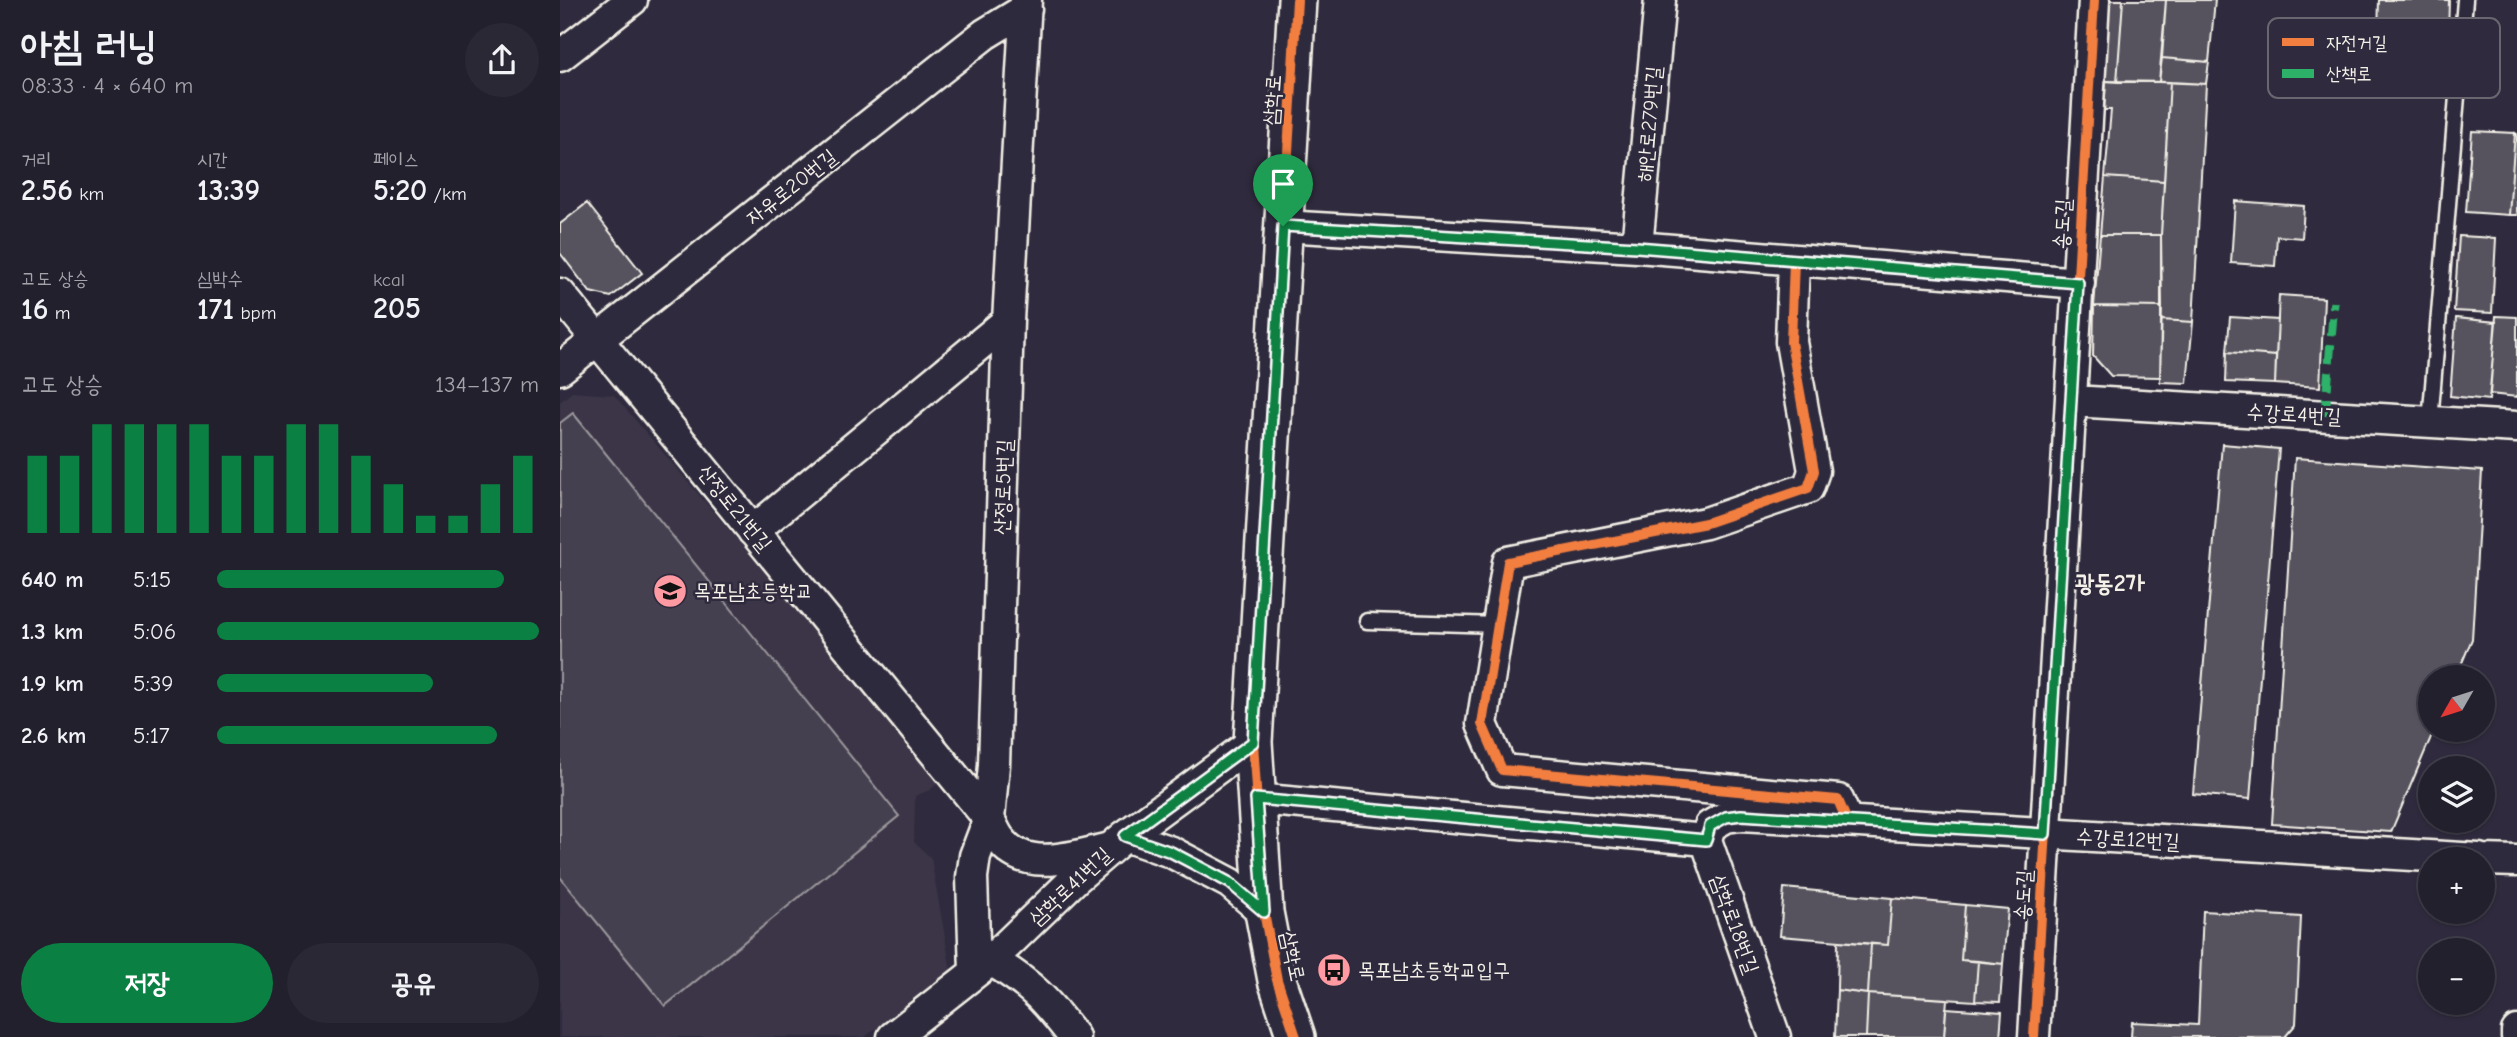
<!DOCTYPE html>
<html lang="ko">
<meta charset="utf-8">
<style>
body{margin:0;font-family:"Comic Neue","Poor Story",sans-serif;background:#2b2836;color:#f1f3f6;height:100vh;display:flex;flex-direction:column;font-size:26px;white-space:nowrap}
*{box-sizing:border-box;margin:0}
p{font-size:23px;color:#a3a3aa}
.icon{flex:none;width:38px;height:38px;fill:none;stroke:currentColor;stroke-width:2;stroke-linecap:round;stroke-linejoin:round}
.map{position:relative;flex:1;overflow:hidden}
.drawer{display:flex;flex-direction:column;background:#23202e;width:560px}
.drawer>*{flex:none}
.needle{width:46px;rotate:231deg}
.fabs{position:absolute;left:1858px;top:665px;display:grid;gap:14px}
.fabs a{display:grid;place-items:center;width:77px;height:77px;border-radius:50%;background:#23202e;box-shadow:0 2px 5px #0004,0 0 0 2px #403e4a;font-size:35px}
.pin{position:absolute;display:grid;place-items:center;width:60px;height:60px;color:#fff;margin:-72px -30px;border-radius:50% 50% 50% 0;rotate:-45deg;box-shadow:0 0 7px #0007}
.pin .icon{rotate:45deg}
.round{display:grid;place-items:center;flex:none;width:74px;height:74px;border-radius:37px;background:#2b2836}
.head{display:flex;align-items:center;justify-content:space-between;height:119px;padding:0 21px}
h1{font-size:38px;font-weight:700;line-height:52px}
.stats{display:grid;grid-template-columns:repeat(3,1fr);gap:10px;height:119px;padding:7px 21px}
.stats div{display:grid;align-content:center}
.stats b{font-size:30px;font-weight:700}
.stats small{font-size:19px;font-weight:400}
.stats p{font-size:19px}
.chart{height:196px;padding:14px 21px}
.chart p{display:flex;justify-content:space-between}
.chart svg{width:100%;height:126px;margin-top:7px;stroke:#0b8043;stroke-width:6}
.action{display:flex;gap:14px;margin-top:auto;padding:14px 21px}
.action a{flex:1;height:80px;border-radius:42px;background:#0b8043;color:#fff;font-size:28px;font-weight:700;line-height:80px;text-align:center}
.action a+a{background:#2b2836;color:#f1f3f6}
ul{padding:0 21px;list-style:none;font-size:23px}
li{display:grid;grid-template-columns:112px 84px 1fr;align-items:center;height:52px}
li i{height:18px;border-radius:9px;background:#0b8043}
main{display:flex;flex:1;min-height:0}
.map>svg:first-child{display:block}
.built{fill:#3b3647}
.green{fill:#454050;stroke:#9c989c;stroke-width:2}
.building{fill:#56525f;stroke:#f4f1e8;stroke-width:2}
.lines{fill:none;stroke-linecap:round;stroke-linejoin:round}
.service-casing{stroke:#f4f1e8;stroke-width:19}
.minor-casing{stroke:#f4f1e8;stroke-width:35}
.tertiary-casing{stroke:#f4f1e8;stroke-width:42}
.service{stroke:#2f2a3d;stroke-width:14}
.minor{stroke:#2f2a3d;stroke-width:30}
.tertiary{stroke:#2f2a3d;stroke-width:37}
.quiet{stroke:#2db169;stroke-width:9;stroke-dasharray:18 9;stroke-linecap:butt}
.cycleway-casing{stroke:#2f2a3d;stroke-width:15}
.cycleway{stroke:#f27e40;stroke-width:10}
.route-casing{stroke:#fff;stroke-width:14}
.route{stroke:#0b8043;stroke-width:9}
.labels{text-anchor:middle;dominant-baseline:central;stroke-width:5;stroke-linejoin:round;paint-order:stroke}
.street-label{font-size:21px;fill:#f4f1e8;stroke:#2f2a3d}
.poi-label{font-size:21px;fill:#f4f1e8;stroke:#2f2a3d;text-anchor:start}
.quarter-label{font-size:24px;font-weight:bold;fill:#f4f1e8;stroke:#2f2a3d}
.key{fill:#2f2a3d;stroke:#6a6670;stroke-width:2}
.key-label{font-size:19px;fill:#f4f1e8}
</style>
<main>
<section class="drawer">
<div class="head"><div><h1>아침 러닝</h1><p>08:33 · 4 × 640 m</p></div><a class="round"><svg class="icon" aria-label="share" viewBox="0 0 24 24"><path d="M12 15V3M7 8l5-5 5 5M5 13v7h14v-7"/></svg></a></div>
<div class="stats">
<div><p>거리</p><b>2.56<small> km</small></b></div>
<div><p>시간</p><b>13:39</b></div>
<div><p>페이스</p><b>5:20<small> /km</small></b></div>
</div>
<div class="stats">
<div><p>고도 상승</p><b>16<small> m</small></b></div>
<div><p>심박수</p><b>171<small> bpm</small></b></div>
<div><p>kcal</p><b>205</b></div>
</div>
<div class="chart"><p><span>고도 상승</span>134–137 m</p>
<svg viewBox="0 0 160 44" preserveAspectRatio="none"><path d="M5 44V17M15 44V17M25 44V6M35 44V6M45 44V6M55 44V6M65 44V17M75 44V17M85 44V6M95 44V6M105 44V17M115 44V27M125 44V38M135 44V38M145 44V27M155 44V17"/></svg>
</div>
<ul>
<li><b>640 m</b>5:15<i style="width:89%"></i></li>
<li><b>1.3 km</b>5:06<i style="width:100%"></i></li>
<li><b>1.9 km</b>5:39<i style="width:67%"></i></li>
<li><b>2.6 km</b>5:17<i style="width:87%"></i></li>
</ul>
<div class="action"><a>저장</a><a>공유</a></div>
</section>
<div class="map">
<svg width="1957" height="1037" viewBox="0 0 1957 1037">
<rect width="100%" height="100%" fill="#2f2a3d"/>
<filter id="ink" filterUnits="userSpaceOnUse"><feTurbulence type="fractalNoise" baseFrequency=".0143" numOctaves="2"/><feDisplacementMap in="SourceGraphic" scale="14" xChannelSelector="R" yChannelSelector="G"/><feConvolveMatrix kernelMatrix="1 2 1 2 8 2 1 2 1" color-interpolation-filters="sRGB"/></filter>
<g filter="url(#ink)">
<path class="built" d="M12,392L54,395L382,780L370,790L355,796L354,842L371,858L391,971L305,1037H0V402Z"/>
<path class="green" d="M13,413L339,816L105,1006L0,877V423Z"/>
<path class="building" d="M1538,0H1563L1557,82L1532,80Z
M1563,0H1606L1599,82H1557Z
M1606,0H1655L1649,62L1602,58Z
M1819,0H1889L1888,36L1818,33Z
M1602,58L1649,62L1646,84L1599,82Z
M1546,81L1610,82L1604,181L1545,177L1551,110H1544Z
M1610,82L1646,84L1633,322L1601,320V235Z
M1912,131L1955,133L1949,215L1906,212Z
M1955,133L1957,134V215H1949Z
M1545,177L1604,181L1601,235H1540Z
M1675,201L1744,206L1742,238L1717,236L1715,266L1671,263Z
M27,203L82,273L51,297L30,292L0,253V224Z
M1540,235H1601L1602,307L1534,306Z
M1899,236L1936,238L1932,313L1894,311Z
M1719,295L1764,298L1760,387L1715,384Z
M1534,306L1602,307L1600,377L1551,376L1533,356Z
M1936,316L1957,317V397L1930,394Z
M1670,317L1718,320L1716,356L1667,352Z
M1896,318L1936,322L1929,400L1890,396Z
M1601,320L1633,322L1627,383L1600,382Z
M1667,352L1716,356L1715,384L1666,382Z
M1662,444L1719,449L1690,799L1633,794Z
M1735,458L1922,471L1912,639L1896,677H1871V730H1874L1831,832L1712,824Z
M1224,888L1332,898L1328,945L1220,936Z
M1332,898L1405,905L1401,960L1418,961L1415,1001L1308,994L1311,944L1328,945Z
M1405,905L1448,909L1443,964L1401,960Z
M1643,911L1741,917L1736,1024L1725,1037H1571L1572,1022L1638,1025Z
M1278,941L1311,944L1308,994L1277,990Z
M1418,961L1443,964L1440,1002L1415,1001Z
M1277,990L1308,994L1306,1037H1275Z
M1308,994L1387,999L1384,1037H1306Z
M1386,1008L1442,1012L1440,1037H1384Z"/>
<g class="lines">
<g class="service-casing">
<path id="service" d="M1870,422L1905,0
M807,621L938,625"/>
</g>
<g class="minor-casing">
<path id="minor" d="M0,56L72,0
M723,226L1077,247L1519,283
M1077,247L1100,0
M1234,260L1231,342L1254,471L1248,488L1146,523L948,562L922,724L942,770L1278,800L1287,821
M0,294L429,819C433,826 435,833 440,839C464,874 516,856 550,848
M0,369L425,34L466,9
M1512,401L1957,427
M193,531L448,321
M696,799L1146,840
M565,836L611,852L670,883L704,912
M1146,840L1150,826L1166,817L1181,815L1919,859
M1146,840L1215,1037
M1923,860L1957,861
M431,960C472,985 485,999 514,1037
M415,972L412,877L415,856L429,819L434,765L448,321L466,0
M333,1037L431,960L516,878L565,836L693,742
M1474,1037L1534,0
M1957,1037V1031"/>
</g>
<g class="tertiary-casing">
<path id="tertiary" d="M736,1037L717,980L704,912L693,742L737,0"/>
</g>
<use href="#service" class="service"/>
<use href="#minor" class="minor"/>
<use href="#tertiary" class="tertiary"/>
<path class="quiet" d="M1765,416L1774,302"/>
<g class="cycleway-casing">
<path id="cycleway" d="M1234,260L1231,342L1254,471L1248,488L1146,523L948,562L922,724L942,770L1278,800L1287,821
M736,1037L717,980L704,912L693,742L737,0
M1474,1037L1534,0"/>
</g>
<use href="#cycleway" class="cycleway"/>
</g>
</g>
<g class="lines" filter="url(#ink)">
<g class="route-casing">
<path id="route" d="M723,226L1077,247L1518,283L1485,834L1181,815L1166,817L1150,826L1146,840L696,799L704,912L670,883L611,852L565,836L693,742Z"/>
</g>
<use href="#route" class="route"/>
</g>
<defs>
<g id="school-disc" transform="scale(1.75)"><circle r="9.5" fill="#ff9aa2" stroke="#2f2a3d"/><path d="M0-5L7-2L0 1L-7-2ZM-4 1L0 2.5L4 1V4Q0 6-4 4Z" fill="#111"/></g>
<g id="bus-disc" transform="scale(1.75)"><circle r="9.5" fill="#ff9aa2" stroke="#2f2a3d"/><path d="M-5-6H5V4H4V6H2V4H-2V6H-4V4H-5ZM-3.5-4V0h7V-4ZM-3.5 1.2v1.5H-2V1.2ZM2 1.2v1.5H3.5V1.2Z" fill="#111"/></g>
</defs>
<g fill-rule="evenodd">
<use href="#school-disc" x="110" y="591"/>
<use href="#bus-disc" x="774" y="970"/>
</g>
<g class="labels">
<g class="street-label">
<text transform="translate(712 100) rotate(-86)">삼학로</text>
<text transform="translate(1089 124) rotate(-85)">해안로279번길</text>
<text transform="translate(231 187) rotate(-38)">자유로20번길</text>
<text transform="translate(1502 224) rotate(-87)">송도길</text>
<text transform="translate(1734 414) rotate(3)">수강로4번길</text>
<text transform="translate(443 487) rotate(-88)">산정로5번길</text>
<text transform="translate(175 508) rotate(51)">산정로21번길</text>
<text transform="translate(1568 839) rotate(3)">수강로12번길</text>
<text transform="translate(510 886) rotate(-43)">삼학로41번길</text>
<text transform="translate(1463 895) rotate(-87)">송도길</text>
<text transform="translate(1175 924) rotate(70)">삼학로18번길</text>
<text transform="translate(733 956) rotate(78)">삼학로</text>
</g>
<g class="poi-label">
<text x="134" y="591">목포남초등학교</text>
<text x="798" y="970">목포남초등학교입구</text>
</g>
<g class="quarter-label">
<text x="1550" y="583">광동2가</text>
</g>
</g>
<rect x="1708" y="18" width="232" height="80" rx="10" class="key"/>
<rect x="1722" y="38" width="32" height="8" fill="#f27e40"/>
<rect x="1722" y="69" width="32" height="9" fill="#2db169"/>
<g class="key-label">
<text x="1766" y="49">자전거길</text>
<text x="1766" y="80">산책로</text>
</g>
</svg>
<div class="fabs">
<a><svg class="needle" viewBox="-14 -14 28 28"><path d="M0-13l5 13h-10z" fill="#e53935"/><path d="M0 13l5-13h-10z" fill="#a3a3aa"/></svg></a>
<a><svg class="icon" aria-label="layers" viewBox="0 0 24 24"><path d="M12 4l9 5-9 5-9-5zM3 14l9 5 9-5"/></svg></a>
<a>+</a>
<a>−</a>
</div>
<div class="pin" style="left:723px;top:226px;background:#1e9e55"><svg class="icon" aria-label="arrive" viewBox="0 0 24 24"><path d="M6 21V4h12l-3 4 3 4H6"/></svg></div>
</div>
</main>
